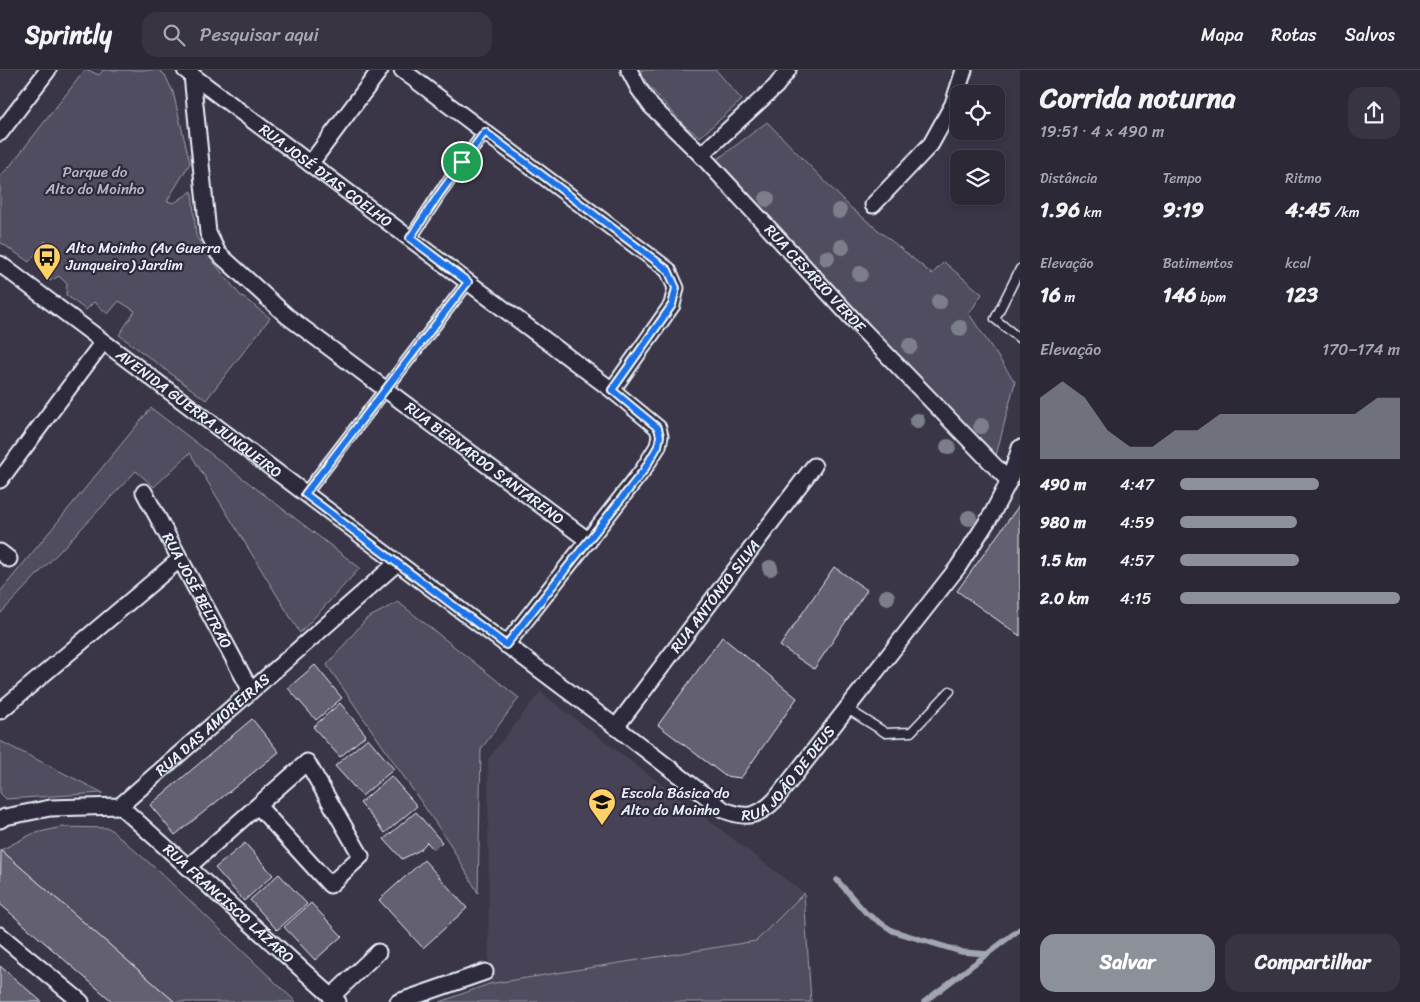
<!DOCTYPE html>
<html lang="pt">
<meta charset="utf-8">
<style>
body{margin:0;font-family:Sriracha,sans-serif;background:#383442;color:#f1f3f6;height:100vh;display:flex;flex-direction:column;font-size:19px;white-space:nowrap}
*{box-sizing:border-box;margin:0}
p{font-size:16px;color:#a6a6ad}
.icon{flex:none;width:28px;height:28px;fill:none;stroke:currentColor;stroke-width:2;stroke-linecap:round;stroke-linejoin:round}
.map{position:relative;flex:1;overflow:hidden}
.side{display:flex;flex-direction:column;background:#2c2836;width:400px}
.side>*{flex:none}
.buttons{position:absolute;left:950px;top:15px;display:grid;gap:10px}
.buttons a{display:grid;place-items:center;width:55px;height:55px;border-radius:10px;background:#2c2836;box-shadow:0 2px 8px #0003,0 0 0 1px #484451;font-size:25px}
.pin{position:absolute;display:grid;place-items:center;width:42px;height:42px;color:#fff;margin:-21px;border:2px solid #fff;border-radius:50%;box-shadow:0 1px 5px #0007}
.round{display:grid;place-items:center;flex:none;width:52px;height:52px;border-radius:15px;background:#383442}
.summary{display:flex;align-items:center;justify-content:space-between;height:85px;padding:0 20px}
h1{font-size:28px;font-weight:700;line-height:38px}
.stats{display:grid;grid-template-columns:repeat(3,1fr);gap:8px;height:85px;padding:5px 20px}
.stats div{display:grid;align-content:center}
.stats b{font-size:21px;font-weight:700}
.stats small{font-size:14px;font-weight:400}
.stats p{font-size:14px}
.chart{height:140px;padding:10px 20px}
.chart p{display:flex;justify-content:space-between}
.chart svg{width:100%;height:90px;margin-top:5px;fill:#8c9099;opacity:.7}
.cta{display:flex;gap:10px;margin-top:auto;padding:10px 20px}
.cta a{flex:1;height:58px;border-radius:15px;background:#8c9099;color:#fff;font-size:20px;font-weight:700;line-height:58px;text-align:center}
.cta a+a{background:#383442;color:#f1f3f6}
ul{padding:0 20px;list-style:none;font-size:16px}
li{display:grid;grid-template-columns:80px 60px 1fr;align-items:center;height:38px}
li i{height:12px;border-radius:6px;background:#8c9099}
header{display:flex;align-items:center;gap:30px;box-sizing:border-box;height:70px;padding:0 25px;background:#2c2836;border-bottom:1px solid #484451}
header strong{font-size:24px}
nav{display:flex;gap:28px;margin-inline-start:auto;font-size:18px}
.search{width:350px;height:45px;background:#383442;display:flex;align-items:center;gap:12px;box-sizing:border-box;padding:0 18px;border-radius:15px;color:#a6a6ad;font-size:19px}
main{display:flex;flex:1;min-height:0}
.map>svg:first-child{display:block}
.built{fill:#464354}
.green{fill:#504e5f;stroke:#9ca0ac}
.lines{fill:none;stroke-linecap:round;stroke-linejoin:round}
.stream{stroke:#a2a6b1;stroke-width:5.5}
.building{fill:#636171;stroke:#e8f1f8}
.service-casing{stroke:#e8f1f8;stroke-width:11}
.pedestrian-casing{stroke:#e8f1f8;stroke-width:15}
.minor-casing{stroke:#e8f1f8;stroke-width:19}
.service{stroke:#2f2a3d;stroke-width:8}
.pedestrian{stroke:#2f2a3d;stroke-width:11}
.minor{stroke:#2f2a3d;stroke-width:15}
.tree{fill:#7d7e8b}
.route-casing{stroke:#fff;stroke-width:10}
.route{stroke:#1a73e8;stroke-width:6}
.labels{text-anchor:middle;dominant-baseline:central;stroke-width:4.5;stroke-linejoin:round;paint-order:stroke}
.park-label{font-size:15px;fill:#b3b8c2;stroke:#2f2a3d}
.street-label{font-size:15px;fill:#e8f1f8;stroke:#2f2a3d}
.poi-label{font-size:15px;fill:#e8f1f8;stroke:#2f2a3d;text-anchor:start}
</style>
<header>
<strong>Sprintly</strong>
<div class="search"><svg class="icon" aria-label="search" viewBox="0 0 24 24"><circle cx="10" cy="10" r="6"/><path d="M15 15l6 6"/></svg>Pesquisar aqui</div>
<nav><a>Mapa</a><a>Rotas</a><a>Salvos</a></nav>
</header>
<main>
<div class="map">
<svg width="1020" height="932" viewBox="0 0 1020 932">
<rect width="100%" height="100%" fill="#3a3648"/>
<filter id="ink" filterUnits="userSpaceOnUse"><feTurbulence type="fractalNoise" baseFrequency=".02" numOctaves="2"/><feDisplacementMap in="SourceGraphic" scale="10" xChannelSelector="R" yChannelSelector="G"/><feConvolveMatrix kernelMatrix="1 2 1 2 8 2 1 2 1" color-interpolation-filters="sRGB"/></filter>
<g filter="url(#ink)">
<path class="built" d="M540,622L804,823L756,871L489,914L488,689Z"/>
<path class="green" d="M85,0H88L99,5L103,0H159L165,5L173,22L190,93L167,131L174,133L192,121L196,166L208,185L239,224L270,248L206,330L119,265L135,241L119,231L108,244L94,232L86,240L66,225L67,214L59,206L50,211L45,205L57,182L45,171L29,192L0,172V106L10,96Z
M636,0H716L742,30L700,67L685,56L638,4Z
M767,52L850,137L932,204L944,192L982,224L969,244L1015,312L993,397L714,92Z
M151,338L360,498L300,563L190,383L154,417L136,401L0,544V522Z
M398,532L519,628L481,679L478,823L450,774L327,595L366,549Z
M0,671L103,723L6,729L0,723Z
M61,757L109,758L162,804L296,932H175L1,780L32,764Z
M804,823L811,932H440L489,914L756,871Z"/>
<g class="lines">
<path class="stream" d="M837,810L866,843L893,861L962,882L988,884
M924,932L1020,859"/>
</g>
<path class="building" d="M1020,434V566L957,521Z
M834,497L867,520L814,599L780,576Z
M722,567L797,628L741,708L725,706L658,655Z
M315,595L342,628L316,650L288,618Z
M340,633L366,665L340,687L313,657Z
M252,649L279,682L175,765L150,735Z
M368,668L394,699L362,726L335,696Z
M391,706L417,736L385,763L360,733Z
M416,742L442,772L434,780L427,772L420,780L402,789L384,769Z
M245,773L273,805L244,831L215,798Z
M1,780L175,932H113L0,834Z
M424,790L467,838L423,878L379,830Z
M279,804L307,834L277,860L250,830Z
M311,833L342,866L315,890L284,857Z
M0,896L42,932H0Z"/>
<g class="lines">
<g class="service-casing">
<path id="service" d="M1020,199L995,249L1020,269
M846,638L886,663L911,662L950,621"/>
</g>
<g class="pedestrian-casing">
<path id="pedestrian" d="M410,169L440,123L485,62
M305,424L468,212"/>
</g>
<g class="minor-casing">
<g id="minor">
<path id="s1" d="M185,0L612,320L658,358L660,366L658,376L643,400L506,575"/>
<path d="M402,0L668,200L676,218L672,235L612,320"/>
<path id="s2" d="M629,0L639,19L651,36L701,85L861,258L1009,411"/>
<path id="s3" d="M192,5L208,163L218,183L287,246L589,471"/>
<path d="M0,63L48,0"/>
<path d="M701,85L776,16L788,0"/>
<path d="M310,94L380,0"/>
<path d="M873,135L931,74L953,34L964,0"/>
<path id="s4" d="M0,194L616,657L724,740C746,749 758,747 775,730L958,497L992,444L1009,411L1020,378"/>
<path d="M0,410L103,272"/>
<path id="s5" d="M144,422L251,621"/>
<path d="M0,482L9,489"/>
<path d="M0,641L180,489"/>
<path id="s6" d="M616,657L814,396"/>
<path id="s7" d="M120,736L338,932"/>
<path id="s8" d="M0,750L5,747L50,738L120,736L397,493"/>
<path d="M188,797L307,692L361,786L330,815L258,736"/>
<path d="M0,865L81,932"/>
<path d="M331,927L378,882"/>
<path d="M398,932L485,902"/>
</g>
</g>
<use href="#service" class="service"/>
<use href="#pedestrian" class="pedestrian"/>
<use href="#minor" class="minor"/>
</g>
<g class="tree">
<circle cx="767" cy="129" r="8"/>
<circle cx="839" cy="141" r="8"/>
<circle cx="842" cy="177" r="8"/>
<circle cx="827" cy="188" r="8"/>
<circle cx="860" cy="204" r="8"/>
<circle cx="939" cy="232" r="8"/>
<circle cx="960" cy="258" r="8"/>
<circle cx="910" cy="276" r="8"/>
<circle cx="917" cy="351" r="8"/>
<circle cx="981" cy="356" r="8"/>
<circle cx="948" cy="377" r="8"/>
<circle cx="969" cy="448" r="8"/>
<circle cx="770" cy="498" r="8"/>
<circle cx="887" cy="527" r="8"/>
</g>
</g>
<g class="lines" filter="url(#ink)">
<g class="route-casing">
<path id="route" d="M485,62L668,200L676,218L672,235L612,320L658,358L660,366L658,376L644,400L506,575L305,424L468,212L410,168L440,123Z"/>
</g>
<use href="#route" class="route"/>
</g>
<defs>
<g id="bus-pin" transform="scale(1.4375)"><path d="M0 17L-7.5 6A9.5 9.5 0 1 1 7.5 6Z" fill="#ffd166" stroke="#2f2a3d"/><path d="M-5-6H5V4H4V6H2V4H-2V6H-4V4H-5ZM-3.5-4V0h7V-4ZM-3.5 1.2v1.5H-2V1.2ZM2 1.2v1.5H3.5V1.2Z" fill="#111"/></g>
<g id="school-pin" transform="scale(1.4375)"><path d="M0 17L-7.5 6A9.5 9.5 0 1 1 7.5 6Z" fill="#ffd166" stroke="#2f2a3d"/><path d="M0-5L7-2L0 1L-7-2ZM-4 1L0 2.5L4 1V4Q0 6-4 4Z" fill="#111"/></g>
</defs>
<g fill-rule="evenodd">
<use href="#bus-pin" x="47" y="187"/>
<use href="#school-pin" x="602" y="732"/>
</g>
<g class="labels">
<g class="park-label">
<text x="95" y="102">Parque do<tspan x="95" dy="17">Alto do Moinho</tspan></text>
</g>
<g class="street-label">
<text stroke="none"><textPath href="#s1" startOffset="176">RUA JOSÉ DIAS COELHO</textPath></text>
<text stroke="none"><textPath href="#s2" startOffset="280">RUA CESÁRIO VERDE</textPath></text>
<text stroke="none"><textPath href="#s4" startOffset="249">AVENIDA GUERRA JUNQUEIRO</textPath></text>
<text stroke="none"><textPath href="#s3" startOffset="521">RUA BERNARDO SANTARENO</textPath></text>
<text stroke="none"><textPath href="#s5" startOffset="112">RUA JOSÉ BELTRÃO</textPath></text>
<text stroke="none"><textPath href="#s6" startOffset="164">RUA ANTÓNIO SILVA</textPath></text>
<text stroke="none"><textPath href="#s8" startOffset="245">RUA DAS AMOREIRAS</textPath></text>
<text stroke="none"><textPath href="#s4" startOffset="990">RUA JOÃO DE DEUS</textPath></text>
<text stroke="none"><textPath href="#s7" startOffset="146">RUA FRANCISCO LÁZARO</textPath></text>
</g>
<g class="poi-label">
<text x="66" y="178">Alto Moinho (Av Guerra<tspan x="66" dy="17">Junqueiro) Jardim</tspan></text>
<text x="621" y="723">Escola Básica do<tspan x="621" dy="17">Alto do Moinho</tspan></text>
</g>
</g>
</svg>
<div class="buttons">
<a><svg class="icon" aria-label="locate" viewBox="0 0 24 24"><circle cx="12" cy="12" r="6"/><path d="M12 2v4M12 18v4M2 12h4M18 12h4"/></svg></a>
<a><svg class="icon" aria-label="layers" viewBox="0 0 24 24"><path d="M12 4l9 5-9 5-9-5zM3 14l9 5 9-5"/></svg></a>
</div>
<div class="pin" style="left:462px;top:92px;background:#1e9e55"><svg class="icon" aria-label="arrive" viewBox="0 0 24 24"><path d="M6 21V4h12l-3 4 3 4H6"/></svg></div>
</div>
<section class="side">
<div class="summary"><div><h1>Corrida noturna</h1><p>19:51 · 4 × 490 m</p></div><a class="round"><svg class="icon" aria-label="share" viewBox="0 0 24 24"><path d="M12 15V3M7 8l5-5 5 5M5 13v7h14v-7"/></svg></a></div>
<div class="stats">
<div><p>Distância</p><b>1.96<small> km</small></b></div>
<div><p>Tempo</p><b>9:19</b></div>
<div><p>Ritmo</p><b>4:45<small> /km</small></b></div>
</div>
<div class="stats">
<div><p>Elevação</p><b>16<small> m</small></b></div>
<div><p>Batimentos</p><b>146<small> bpm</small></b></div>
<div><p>kcal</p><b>123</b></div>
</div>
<div class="chart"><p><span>Elevação</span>170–174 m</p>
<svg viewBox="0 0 160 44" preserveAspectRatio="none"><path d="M0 44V14L10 6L20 14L30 30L40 38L50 38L60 30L70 30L80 22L90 22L100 22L110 22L120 22L130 22L140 22L150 14L160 14V44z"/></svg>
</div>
<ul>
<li><b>490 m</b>4:47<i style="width:63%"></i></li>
<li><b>980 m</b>4:59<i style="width:53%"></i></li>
<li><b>1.5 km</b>4:57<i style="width:54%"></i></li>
<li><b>2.0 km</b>4:15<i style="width:100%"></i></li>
</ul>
<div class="cta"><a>Salvar</a><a>Compartilhar</a></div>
</section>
</main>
